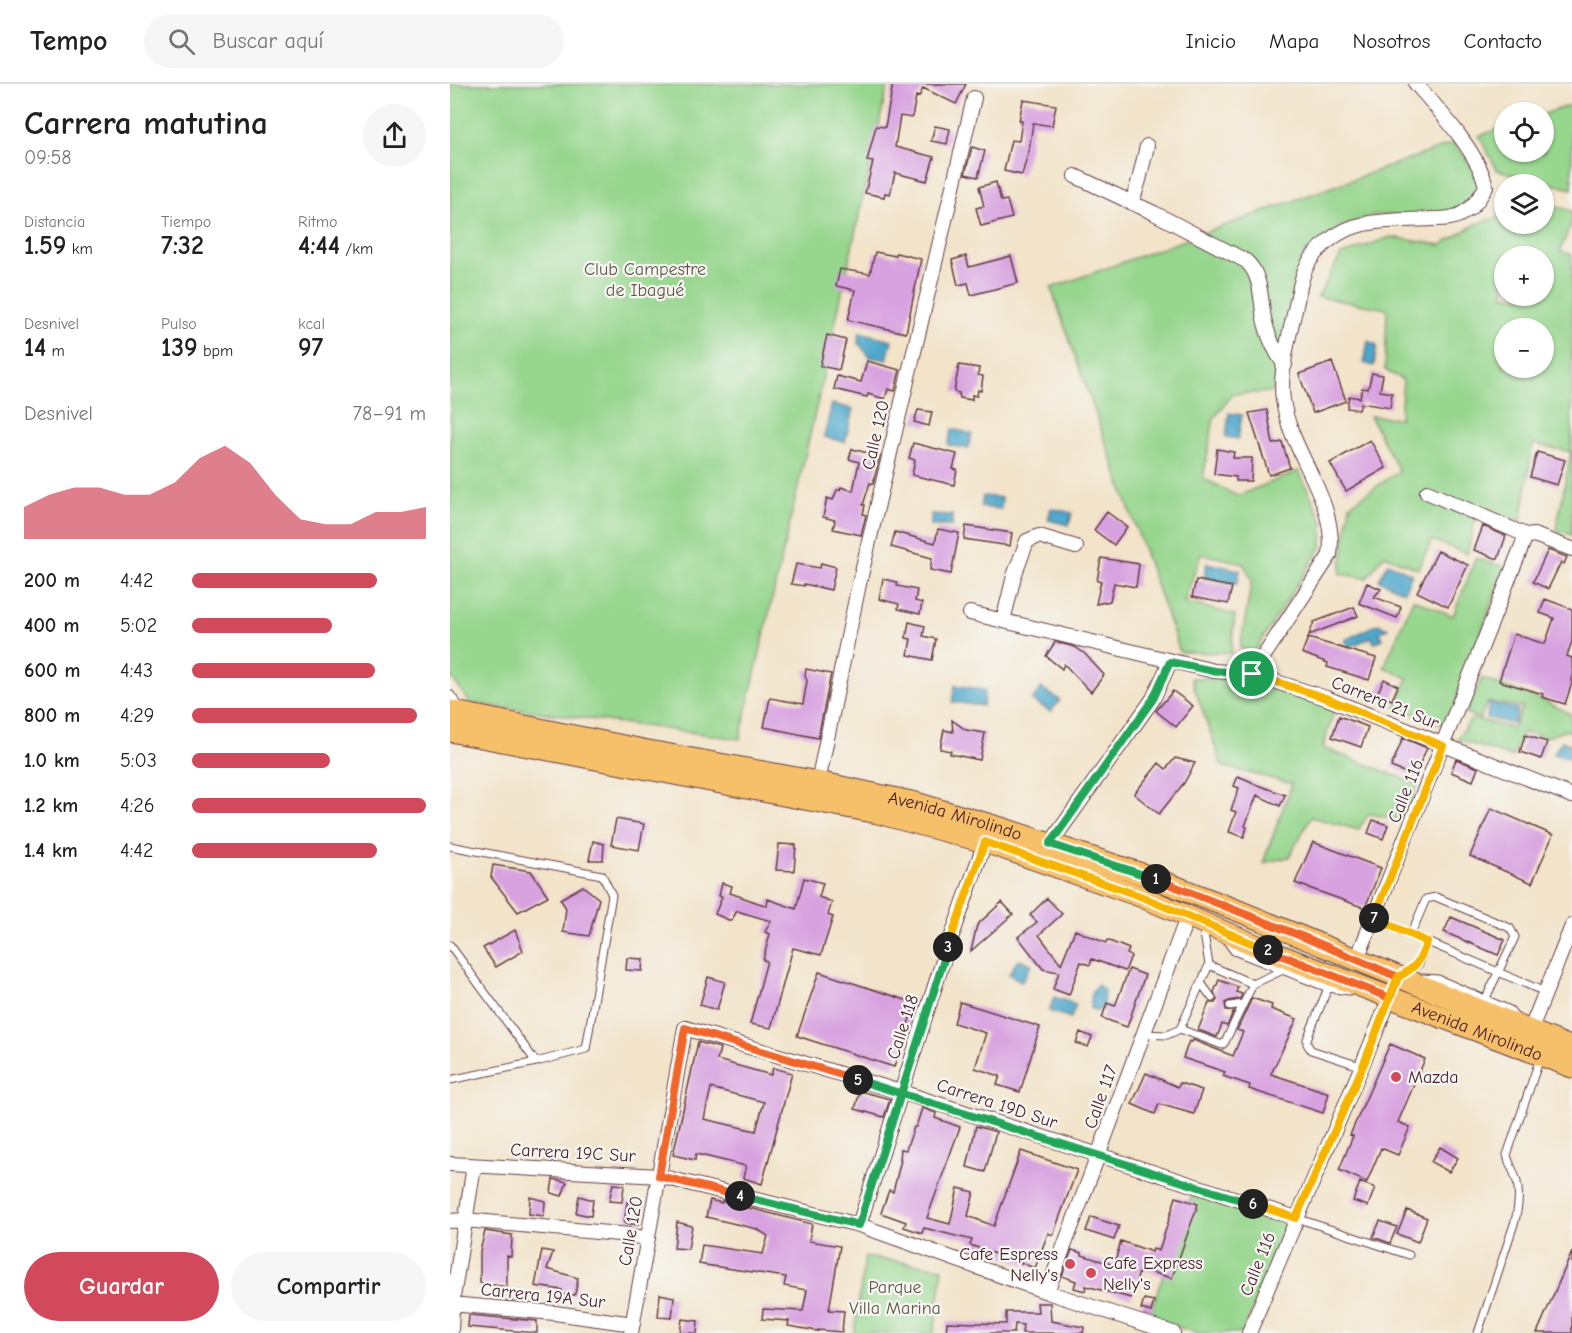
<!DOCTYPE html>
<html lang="es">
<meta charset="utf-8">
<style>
body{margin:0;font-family:"Comic Neue",sans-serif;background:#f6f6f6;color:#202124;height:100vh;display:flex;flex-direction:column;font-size:22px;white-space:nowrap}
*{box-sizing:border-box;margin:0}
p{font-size:20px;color:#757577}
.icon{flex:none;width:33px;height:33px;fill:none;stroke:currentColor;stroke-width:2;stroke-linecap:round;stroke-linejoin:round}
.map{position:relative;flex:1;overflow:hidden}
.side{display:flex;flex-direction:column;background:#fff;width:450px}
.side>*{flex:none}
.controls{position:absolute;left:1044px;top:18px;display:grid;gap:12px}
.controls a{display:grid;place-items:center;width:60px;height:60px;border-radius:50%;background:#fff;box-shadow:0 2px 4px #0004;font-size:30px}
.pin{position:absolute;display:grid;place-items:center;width:51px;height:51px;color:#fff;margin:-26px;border:3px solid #fff;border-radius:50%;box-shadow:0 2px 6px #0007}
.km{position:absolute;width:30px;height:30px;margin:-15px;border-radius:50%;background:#222;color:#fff;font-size:16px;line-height:30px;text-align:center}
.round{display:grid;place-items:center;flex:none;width:63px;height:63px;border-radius:32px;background:#f6f6f6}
.summary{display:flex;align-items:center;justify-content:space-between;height:102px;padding:0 24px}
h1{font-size:33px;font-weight:700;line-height:45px}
.figures{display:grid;grid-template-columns:repeat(3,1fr);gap:9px;height:102px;padding:6px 24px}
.figures div{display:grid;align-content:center}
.figures b{font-size:26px;font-weight:700}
.figures small{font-size:16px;font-weight:400}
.figures p{font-size:16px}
.chart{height:168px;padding:12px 24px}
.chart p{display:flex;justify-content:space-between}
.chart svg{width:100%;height:108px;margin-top:6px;fill:#d1495b;opacity:.7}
.primary-button{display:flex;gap:12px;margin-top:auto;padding:12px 24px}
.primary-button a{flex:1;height:69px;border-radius:36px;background:#d1495b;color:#fff;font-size:24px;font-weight:700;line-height:69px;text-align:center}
.primary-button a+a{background:#f6f6f6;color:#202124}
ul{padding:0 24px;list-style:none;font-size:20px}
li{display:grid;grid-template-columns:96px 72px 1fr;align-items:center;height:45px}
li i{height:15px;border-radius:8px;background:#d1495b}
header{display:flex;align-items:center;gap:36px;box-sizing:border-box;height:84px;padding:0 30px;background:#fff;border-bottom:2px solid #e0e0e0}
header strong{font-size:28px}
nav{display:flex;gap:33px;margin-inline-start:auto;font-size:21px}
.search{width:420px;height:54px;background:#f6f6f6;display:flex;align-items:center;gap:15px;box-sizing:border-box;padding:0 21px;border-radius:33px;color:#757577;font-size:22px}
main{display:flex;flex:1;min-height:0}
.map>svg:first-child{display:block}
.green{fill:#96d68d;stroke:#707a5c;stroke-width:1.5;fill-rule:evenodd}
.water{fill:#4da7cb;stroke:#4c637b;stroke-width:1.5}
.building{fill:#d8a2e0;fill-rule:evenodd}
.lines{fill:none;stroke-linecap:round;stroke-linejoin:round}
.lane-casing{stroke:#633c43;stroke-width:9}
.street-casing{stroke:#633c43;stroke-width:16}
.primary-casing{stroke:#633c43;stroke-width:23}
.lane{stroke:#fff;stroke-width:7}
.street{stroke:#fff;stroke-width:14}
.primary{stroke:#f6c06b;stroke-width:21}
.split-1-casing{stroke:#fff;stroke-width:12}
.split-2-casing{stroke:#fff;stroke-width:12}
.split-3-casing{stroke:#fff;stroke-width:12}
.split-4-casing{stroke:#fff;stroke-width:12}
.split-5-casing{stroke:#fff;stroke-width:12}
.split-6-casing{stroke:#fff;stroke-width:12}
.split-7-casing{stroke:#fff;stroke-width:12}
.split-8-casing{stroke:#fff;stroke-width:12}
.split-1{stroke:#22a559;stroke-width:8}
.split-2{stroke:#f0652b;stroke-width:8}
.split-3{stroke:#f5b400;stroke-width:8}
.split-4{stroke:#22a559;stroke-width:8}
.split-5{stroke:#f0652b;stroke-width:8}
.split-6{stroke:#22a559;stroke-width:8}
.split-7{stroke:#f5b400;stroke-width:8}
.split-8{stroke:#f5b400;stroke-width:8}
.poi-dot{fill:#d1495b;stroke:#f6f6f2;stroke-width:2}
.labels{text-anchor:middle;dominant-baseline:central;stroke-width:4.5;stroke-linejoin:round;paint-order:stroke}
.park-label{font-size:18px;fill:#615648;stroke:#f6f6f2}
.street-label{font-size:18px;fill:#4a1f2b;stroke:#f6f6f2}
.poi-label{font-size:18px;fill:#4a1f2b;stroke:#f6f6f2;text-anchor:start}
</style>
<header>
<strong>Tempo</strong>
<div class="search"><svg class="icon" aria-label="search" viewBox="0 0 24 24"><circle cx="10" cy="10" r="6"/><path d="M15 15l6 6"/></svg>Buscar aquí</div>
<nav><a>Inicio</a><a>Mapa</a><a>Nosotros</a><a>Contacto</a></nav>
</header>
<main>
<section class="side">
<div class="summary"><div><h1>Carrera matutina</h1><p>09:58</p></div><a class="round"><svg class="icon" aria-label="share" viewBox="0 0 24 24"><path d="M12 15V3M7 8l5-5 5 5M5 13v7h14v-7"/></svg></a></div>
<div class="figures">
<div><p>Distancia</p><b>1.59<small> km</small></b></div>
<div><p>Tiempo</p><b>7:32</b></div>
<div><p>Ritmo</p><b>4:44<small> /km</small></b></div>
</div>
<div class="figures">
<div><p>Desnivel</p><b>14<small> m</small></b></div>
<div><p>Pulso</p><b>139<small> bpm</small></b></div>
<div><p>kcal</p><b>97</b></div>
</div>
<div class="chart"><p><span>Desnivel</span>78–91 m</p>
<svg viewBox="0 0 160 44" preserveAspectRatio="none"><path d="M0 44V31L10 26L20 23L30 23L40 26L50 26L60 21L70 11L80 6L90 13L100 26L110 36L120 38L130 38L140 33L150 33L160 31V44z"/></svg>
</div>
<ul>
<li><b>200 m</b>4:42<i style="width:79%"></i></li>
<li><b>400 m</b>5:02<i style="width:60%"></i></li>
<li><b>600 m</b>4:43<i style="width:78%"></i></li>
<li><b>800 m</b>4:29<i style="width:96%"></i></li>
<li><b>1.0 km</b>5:03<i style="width:59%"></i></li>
<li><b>1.2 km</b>4:26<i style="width:100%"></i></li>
<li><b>1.4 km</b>4:42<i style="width:79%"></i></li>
</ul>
<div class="primary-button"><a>Guardar</a><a>Compartir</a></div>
</section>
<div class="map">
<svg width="1122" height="1249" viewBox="0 0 1122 1249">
<rect width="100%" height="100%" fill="#f6f6f2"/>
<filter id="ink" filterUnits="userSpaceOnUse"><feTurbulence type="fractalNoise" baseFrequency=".0167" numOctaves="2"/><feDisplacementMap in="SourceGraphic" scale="12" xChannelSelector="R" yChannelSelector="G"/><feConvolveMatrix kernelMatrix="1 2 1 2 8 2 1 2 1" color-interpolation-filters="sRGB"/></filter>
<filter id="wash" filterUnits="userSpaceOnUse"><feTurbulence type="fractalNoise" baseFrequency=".008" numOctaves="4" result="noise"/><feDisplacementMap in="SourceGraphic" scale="24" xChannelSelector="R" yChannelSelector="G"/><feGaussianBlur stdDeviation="1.35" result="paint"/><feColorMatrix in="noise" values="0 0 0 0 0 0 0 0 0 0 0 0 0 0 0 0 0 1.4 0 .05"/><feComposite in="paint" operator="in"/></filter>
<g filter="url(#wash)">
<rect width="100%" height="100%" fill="#f2e3c9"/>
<path class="green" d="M0,0H438L378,272L290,655L20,619L0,591Z
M1122,20V105L1047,86L1029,52L1054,43V68H1094V30Z
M1004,59L1033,97L1019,122L986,135L969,132L924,131L891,143L854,169L822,308L783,310L764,334L753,394L787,412L849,387L873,438L872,462L803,570L790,564L802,496L793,479L751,470L734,518L785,531L781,569L730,568L601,204Z
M1052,107L1054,108V140H1094V119L1122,127V137L1110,167L1122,171V451L1106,446L1121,368L1083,360L1071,437L1027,428L1017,470L982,456L968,485L934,471L917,494L890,490L900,421L949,387L920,332L950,334L953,296L935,286L937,225L868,213L891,171L940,153L991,161L1026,140L1050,133ZM1054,172H1094V212H1054ZM1054,244H1094V284H1054Z
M1026,474L1055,483L997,642L945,623L958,594L934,583L963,515L1003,532Z
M741,594L798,595L885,623L873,664L968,700L960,728L948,735L919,730L908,746L861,733L839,773L813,779L842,700L772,682Z
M1032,594L1095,617L1122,631V649L1116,646L1097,653L1074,648L1062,673L1007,655L1022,634L1063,644L1073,623L1038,618L1030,634L1015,629Z
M743,1107L837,1141L793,1249H748L698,1234Z
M415,1173L493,1184L484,1249H404Z"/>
<path class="water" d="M410,248L442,256L437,276L420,273L408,259Z
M918,257L927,261L924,282L914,279Z
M382,320L403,325L395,358L374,353Z
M779,329L792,331L788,355L776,353Z
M502,345L522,350L518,365L498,361Z
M533,412L552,414L551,425L531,423Z
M601,424L622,429L619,441L598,436Z
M481,430L502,431V442H481Z
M757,479L790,486L787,500L754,494Z
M938,479L962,490L954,508L929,496Z
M927,540L938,544L929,549L933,555L924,559L922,553L899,563L895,556Z
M505,601L535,606L533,622L502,618Z
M591,604L610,616L601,628L582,616Z
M1039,619L1068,625L1064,640L1037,634Z
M1112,657L1122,661V675L1103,670Z
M572,876L581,880L572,898L559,890L567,877Z
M648,901L654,906L653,925L646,927L640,924L642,907Z
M604,913L626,920L621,934L599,927Z"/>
<g id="blocks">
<path class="building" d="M443,0H516L506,20L473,4L469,13L466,12L462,34L450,32L445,63L484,73L477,97L445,89L440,110L435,109L434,113L415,109L423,78L417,77L426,42L435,43Z
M573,16L606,21L602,42L583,39L579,66L572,91L554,87L561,56L569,57L572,37H569Z
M485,42L500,45L497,60L481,57Z
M522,63L535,67L528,93L515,90Z
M546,98L551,117L557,116L562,134L531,142L526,124L534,122L529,103Z
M425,168L446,172V169L471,175L456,249L398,236L405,206L386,202L390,185L420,190Z
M516,172L519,183L561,172L568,199L521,211L518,199L508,201L502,176Z
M377,251L396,256L389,286L370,282Z
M417,277L450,286L445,307L438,305L435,315L418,310L417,313L384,305L387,292L411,298Z
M882,278L896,317L863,329L849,290Z
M509,281L529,284L528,291L533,292L531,307L528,306L527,312L522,311V316L510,314L509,309L504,308Z
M922,289L933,291L930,307L942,309L940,324L911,319L909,326L897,324L899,312L910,314L912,304L918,305Z
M468,326L482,328L479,342L464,338Z
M817,326L823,360L832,358L840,384L819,391L799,329Z
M920,356L936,384L896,407L880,379Z
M463,359L507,370L503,385L507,386L504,401L462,391L465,376L459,374Z
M402,365L430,372L423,400L420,399L413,421H415L413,430L416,431L411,451L383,445L385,436L373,433L377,414L383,416L387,406H390L391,403L403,407L409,378L399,375Z
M767,365L784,368L783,374H802L801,397H786V393L764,390Z
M1087,368L1115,376L1107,401L1080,393Z
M657,428L677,443L664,461L644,446Z
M516,442L562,449L560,462L514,455Z
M1033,442L1056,452L1048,475L1024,466Z
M488,445L509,449L501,490L480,486L482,474L441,463L445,448L485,459Z
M1098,466L1117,473L1114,480L1111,478L1098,505L1083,498Z
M988,467L1018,481L998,523L967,508Z
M651,474L689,480L686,503L664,499L660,517L646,520L651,497H647Z
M371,479L386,483L381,506L354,500V502L341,500L346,480L370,484Z
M433,495L447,498V502L467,506L465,517L472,519L470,530L448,525L449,520L429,515Z
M746,496L782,503L778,520L742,513Z
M917,499L931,505L924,513L951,523L947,534L909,519Z
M1095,515L1122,525V557L1117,572L1122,574V599L1115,620L1092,613L1093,610L1049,597L1064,550L1095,560L1104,534L1090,529Z
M904,523L908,532L859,551L864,538Z
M459,538L475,542L473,552L486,555L482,576L458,571L461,555L456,554Z
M858,554L926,574L919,596L877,583L878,579L852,569Z
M605,558L625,563L635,570L654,591L641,608L614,580L612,585L596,572Z
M356,585L381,590L368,654L314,643L320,614L353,620L357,597L355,592Z
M934,595L948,602L942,616L927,610Z
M723,607L743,622L726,643L706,627Z
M889,632L918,643L911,663L882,653Z
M502,636L516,646L535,649L530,676L500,670L501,667L490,665L494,646L503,648Z
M1075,651L1097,658L1091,675L1070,668Z
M953,654L977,664L964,692L941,683Z
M725,674L745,679L734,699L709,730L684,710L709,679L716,685Z
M1006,675L1028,684L1023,697L1001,688Z
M788,692L802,698V699L835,711L830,722L807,711L795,742L797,743L794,753L779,748L786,728L781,726L789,704L784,702Z
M1041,724L1103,751L1082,799L1020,772Z
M166,735L194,740L189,766L161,761Z
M923,736L938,741L933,755L918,749Z
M143,757L154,760L153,776H139Z
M863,758L931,784L915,824L845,799Z
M329,760L346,761L344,787L326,786Z
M43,781L81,787L98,812L68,828L41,793Z
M354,794L373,799L369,813L382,818L378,831L383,833L371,871L343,864L321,944L300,940L317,877L313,876L320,850L315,848L321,837L287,827L281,837L265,830L272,813L269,812L272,799L282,802L280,809L317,822L318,815L346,825Z
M133,802L149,815L139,852L113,848L116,824L110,815Z
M597,814L612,830L589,851L611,880L625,846L656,859L657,856L679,865L677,870L681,872L675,887L642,875L640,881L631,878L619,911L603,905L609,888L593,885L568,853L587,838L580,831Z
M552,818L563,830L521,867L527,841Z
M1001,833L1055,856L1048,871L994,848Z
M65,846L73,867L46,883L33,864Z
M177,874L193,875L192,887L176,886Z
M679,885L695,891L677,943L652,934L657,919L665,922Z
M369,888L465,919L444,983L347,952Z
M258,893L275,898L267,926L250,921Z
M769,896L788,903L786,908L792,910L790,915L779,917L775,919L776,926L784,927L777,942L772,940L767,953L748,946L759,919H765L767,916L764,908Z
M802,914L822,921L821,925L847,935L821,990L879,1009L873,1029L799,1005L800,1001L773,992L775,988L733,974L739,957L742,958L743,956L783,972L793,948L787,946Z
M510,918L590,943L570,1008L547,1001L550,992L525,984L536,949L504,939Z
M630,948L642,953L638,963L626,959Z
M248,958L270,964L267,976L321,991L323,984L342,989L312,1100L293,1094L296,1082L246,1070L245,1076L223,1071ZM261,1004L314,1018L306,1047L254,1035Z
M940,960L975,975L948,1038L960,1043L948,1071L931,1064L917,1098L889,1086L903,1052L900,1051Z
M696,989L728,1003L730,999L752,1006L744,1030L709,1020L705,1030L682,1020Z
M410,1007L440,1015L434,1033L405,1025Z
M472,1024L486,1029L485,1034L510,1043L477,1134L500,1140L508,1104L524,1108L518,1132L544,1142L571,1067L627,1086L603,1151L598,1149L585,1184L520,1161L522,1156L474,1144L472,1149L454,1143L456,1138L431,1129L439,1106L443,1108L451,1076H450L451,1065L456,1066L464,1043H466Z
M526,1042L546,1048L535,1088L517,1083Z
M990,1063L1008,1074L999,1088L981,1078Z
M103,1095L117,1098L112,1112L101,1109Z
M910,1098L925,1104L918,1122L903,1117Z
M163,1100L174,1101L172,1118L159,1117Z
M129,1112L143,1116L141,1132L126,1129Z
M80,1113L95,1117L94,1132L79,1130Z
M726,1113L748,1120L722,1194L690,1185L681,1214L636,1202L635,1207L624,1204L626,1197L612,1192L622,1166L632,1169V1171L664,1181L671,1157L702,1168L703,1165L709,1167Z
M260,1116L272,1119V1117L362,1140L359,1157L390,1162L379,1226L394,1227L392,1248L368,1246V1247L338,1242L339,1237L312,1235L313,1225L353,1227L357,1206L334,1202L336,1193L249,1180L252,1161L313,1170L318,1152L307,1145L256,1133Z
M177,1118L192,1122L188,1141L174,1139Z
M957,1126L977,1134L968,1158L947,1150Z
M641,1133L669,1142L664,1156L636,1147Z
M930,1137L947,1143L940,1159L923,1153Z
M227,1138L242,1142L238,1165L224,1164Z
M35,1147L62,1151L61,1173L57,1172V1203L30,1199V1167Z
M92,1166L103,1168L97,1185L128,1194L125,1211H111L112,1206L85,1202Z
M1122,1168V1249H1087Z
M210,1210L224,1213L222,1234L208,1233Z
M694,1215L704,1217L701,1228L691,1225Z
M587,1219H600L601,1237L634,1243L633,1249H572L573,1241L565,1240L564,1249H496L497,1238L556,1240V1228H588Z
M19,1231L87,1237V1249L18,1243Z
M232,1235L248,1237L247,1249H230Z"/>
</g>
</g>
<g filter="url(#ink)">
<use href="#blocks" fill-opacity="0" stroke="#633c43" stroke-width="1.5"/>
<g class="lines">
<g class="lane-casing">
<path id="lane" d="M0,610L10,623
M0,762L152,791L162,811L136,965L86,978L0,996
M924,835L1095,908
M961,850L976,815L986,813L1060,844L1065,853L1035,916
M776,856L784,867L878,904L899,907
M0,861L86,978
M759,881L803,900
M953,890L969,880L977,858
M973,894L988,895L1060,926L1066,933
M751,899L762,914
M878,904L857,955V960L861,966L913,983
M780,922L793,920
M730,945L772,961L775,958L803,900L833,886
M694,950L717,951L730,945L759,881L753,843
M846,1134L959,1171
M1028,1249L1065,1137C1068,1125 1070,1111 1067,1098C1065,1089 1059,1080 1057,1071L1090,974"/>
</g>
<g class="street-casing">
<path id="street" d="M625,92L704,129L796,177C813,192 810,219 815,239C819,255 825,268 835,281
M682,119L689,96L697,62
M977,408L1078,452L1084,451L1122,465
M520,529L764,587L802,590L876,614L1122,712
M553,537L564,492L577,457L589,452L626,463
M802,590L880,471C888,416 840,369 833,316C829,289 839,252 845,226C852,195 851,180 877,158C905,133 947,137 982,135C994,135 1006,135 1016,127C1025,122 1031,111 1036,103C1030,70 988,25 966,0
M368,698L409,500L524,14
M600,760L703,615L720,578
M907,875L1075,454L1078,452
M1080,947L1122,842
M0,1080L209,1092L409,1141L597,1208L723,1249
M0,1137L15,1136L180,1151L198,1155
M409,1141L491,883L535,758
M597,1208L738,831
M0,1220L105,1229L183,1240
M1,1249L2,1220L24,1082
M181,1249L235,944L451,1008L846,1134
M799,1249C846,1134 897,1021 943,906"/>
</g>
<g class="primary-casing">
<g id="primary">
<path id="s1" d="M0,627L193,666L368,698L466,719L551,744L701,793L791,828L1122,964"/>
<path id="s2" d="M0,647L428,729L535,758L690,812L824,869L1122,983"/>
</g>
</g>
<use href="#lane" class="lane"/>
<use href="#street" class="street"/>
<use href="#primary" class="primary"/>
</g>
</g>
<g class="lines" filter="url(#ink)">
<g class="split-1-casing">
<path id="split-1" d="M706,795L600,760L703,615L720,578L764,587L802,590"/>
</g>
<g class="split-2-casing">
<path id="split-2" d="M706,795L856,854L948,893L940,914L818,866"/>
</g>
<g class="split-3-casing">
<path id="split-3" d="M498,863L535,758L690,812L818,866"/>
</g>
<g class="split-4-casing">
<path id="split-4" d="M290,1112L409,1141L498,863"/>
</g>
<g class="split-5-casing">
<path id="split-5" d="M290,1112L209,1092L235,944L408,996"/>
</g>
<g class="split-6-casing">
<path id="split-6" d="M408,996L803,1120"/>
</g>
<g class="split-7-casing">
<path id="split-7" d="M803,1120L846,1134L913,982L948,893C968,882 969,878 977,858L924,834"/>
</g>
<g class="split-8-casing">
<path id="split-8" d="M802,590L876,614L993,662L924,834"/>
</g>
<use href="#split-1" class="split-1"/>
<use href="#split-2" class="split-2"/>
<use href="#split-3" class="split-3"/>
<use href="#split-4" class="split-4"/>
<use href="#split-5" class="split-5"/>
<use href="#split-6" class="split-6"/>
<use href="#split-7" class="split-7"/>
<use href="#split-8" class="split-8"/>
</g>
<g class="poi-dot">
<circle cx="946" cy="993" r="6"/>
<circle cx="620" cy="1180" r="6"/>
<circle cx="641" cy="1189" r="6"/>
</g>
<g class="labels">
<g class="park-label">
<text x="195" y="185">Club Campestre<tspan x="195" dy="21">de Ibagué</tspan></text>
<text x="445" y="1203">Parque<tspan x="445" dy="21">Villa Marina</tspan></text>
</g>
<g class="street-label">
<text transform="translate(426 351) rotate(-77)">Calle 120</text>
<text transform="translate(935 619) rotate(22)">Carrera 21 Sur</text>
<text transform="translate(956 707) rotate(-68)">Calle 116</text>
<text stroke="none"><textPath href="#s1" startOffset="516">Avenida Mirolindo</textPath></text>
<text transform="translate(453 943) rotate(-72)">Calle 118</text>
<text stroke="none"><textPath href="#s2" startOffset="1074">Avenida Mirolindo</textPath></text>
<text transform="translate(651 1013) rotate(-70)">Calle 117</text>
<text transform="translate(547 1020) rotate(18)">Carrera 19D Sur</text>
<text transform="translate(123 1069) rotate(3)">Carrera 19C Sur</text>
<text transform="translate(181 1147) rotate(-80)">Calle 120</text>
<text transform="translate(808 1180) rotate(-68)">Calle 116</text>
<text transform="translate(93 1212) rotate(6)">Carrera 19A Sur</text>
</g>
<g class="poi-label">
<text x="958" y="993">Mazda</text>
<text x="608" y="1170" text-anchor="end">Cafe Espress<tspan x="608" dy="21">Nelly's</tspan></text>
<text x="653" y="1179">Cafe Express<tspan x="653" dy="21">Nelly's</tspan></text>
</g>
</g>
</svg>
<div class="controls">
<a><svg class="icon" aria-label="locate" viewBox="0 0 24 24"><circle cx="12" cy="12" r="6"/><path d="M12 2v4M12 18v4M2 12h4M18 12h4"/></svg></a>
<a><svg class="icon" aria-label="layers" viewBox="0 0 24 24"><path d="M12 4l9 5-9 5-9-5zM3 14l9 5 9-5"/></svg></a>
<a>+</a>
<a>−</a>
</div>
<div class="pin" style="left:802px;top:590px;background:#1e9e55"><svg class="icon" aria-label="arrive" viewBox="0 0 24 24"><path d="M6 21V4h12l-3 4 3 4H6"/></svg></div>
<b class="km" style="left:706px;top:795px">1</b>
<b class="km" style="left:818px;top:866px">2</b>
<b class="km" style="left:498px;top:863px">3</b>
<b class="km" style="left:290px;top:1112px">4</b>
<b class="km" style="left:408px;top:996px">5</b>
<b class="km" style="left:803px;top:1120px">6</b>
<b class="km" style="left:924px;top:834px">7</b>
</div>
</main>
